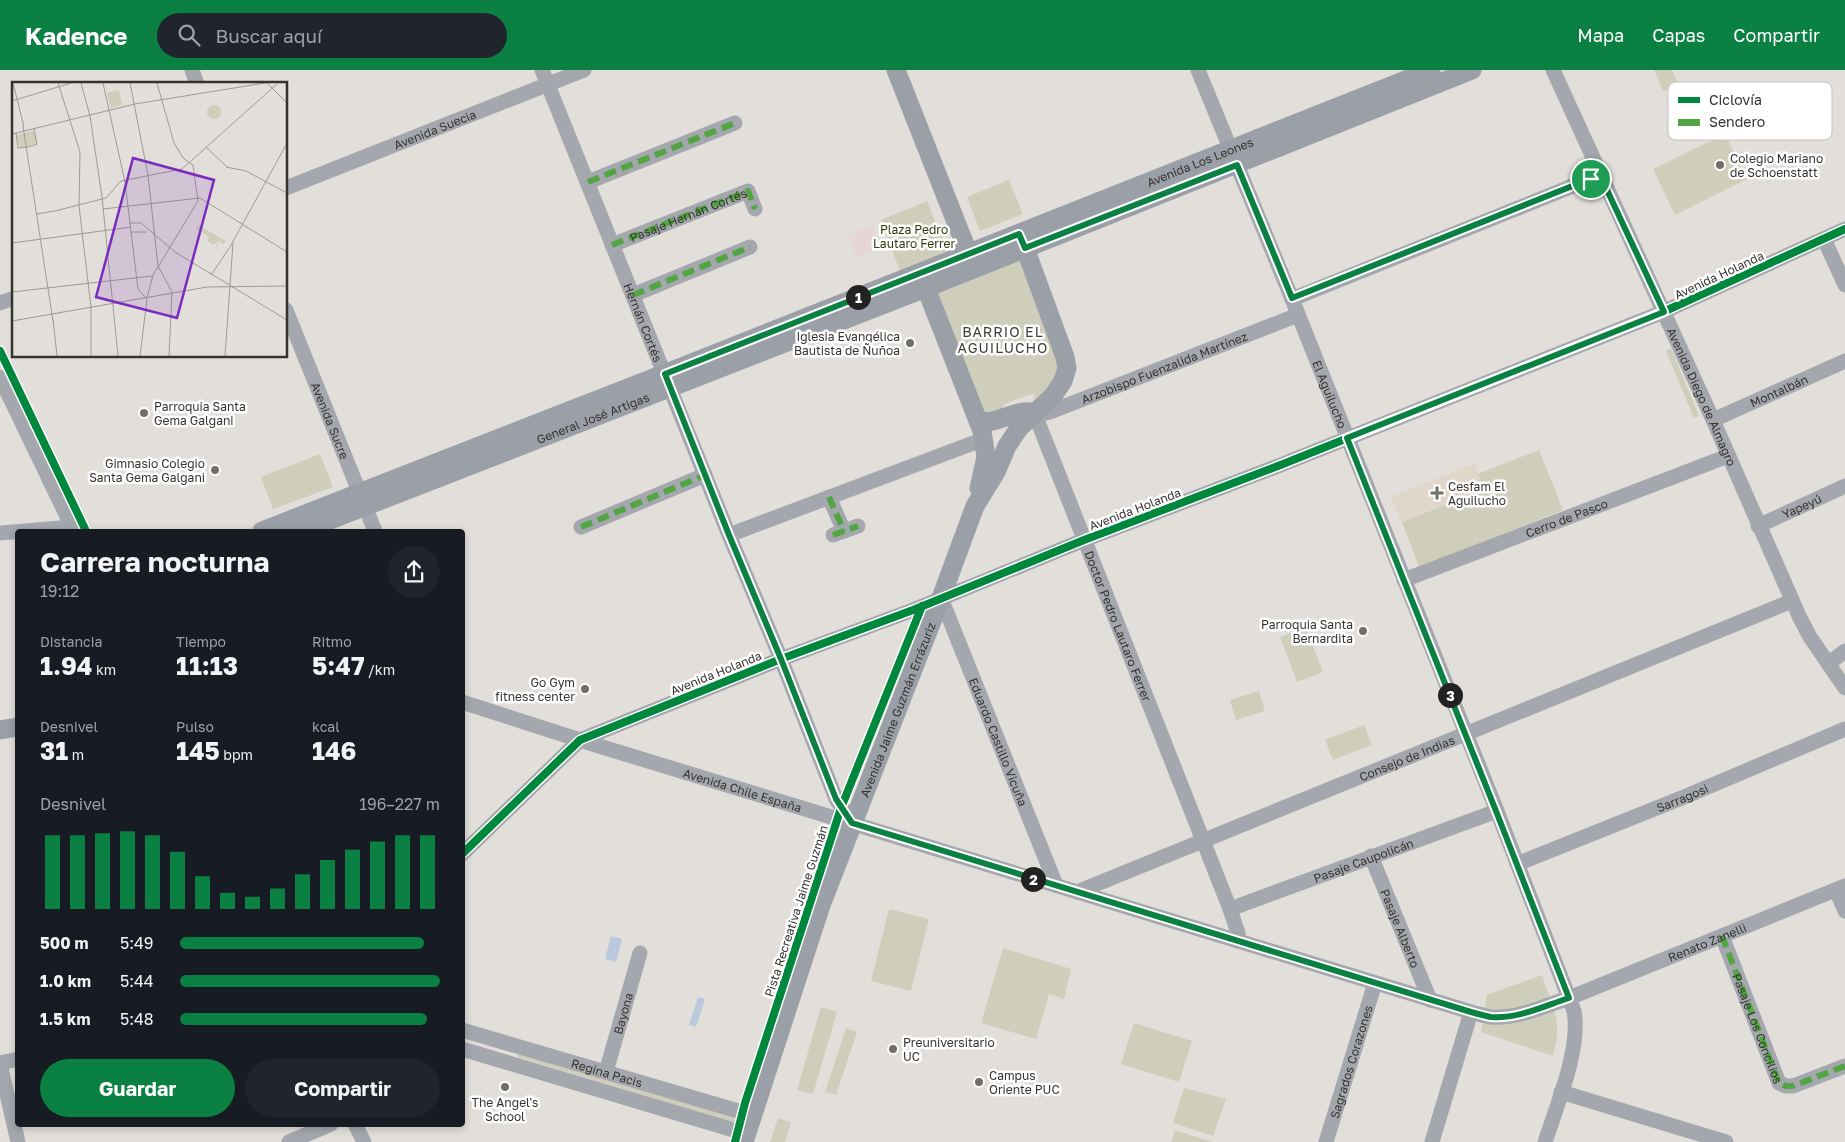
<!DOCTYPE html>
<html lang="es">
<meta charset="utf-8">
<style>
body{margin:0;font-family:"Golos Text",sans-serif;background:#20242c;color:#f1f3f6;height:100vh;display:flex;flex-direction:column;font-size:19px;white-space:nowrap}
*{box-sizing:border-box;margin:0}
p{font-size:16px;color:#9ea1a6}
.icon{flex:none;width:28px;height:28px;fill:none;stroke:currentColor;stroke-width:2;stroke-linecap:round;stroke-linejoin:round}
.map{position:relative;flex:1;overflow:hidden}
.sheet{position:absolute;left:15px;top:459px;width:450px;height:598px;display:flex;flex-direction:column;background:#171b24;border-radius:5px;box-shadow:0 2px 8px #0003}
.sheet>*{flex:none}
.pin{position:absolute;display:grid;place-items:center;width:42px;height:42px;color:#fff;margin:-21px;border:2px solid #fff;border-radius:50%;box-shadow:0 1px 5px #0007}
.km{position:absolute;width:25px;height:25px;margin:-12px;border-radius:50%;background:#222;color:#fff;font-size:14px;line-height:25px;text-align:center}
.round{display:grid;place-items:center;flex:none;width:52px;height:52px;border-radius:26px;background:#20242c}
.headline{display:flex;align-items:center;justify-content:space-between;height:85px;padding:0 25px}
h1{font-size:28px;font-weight:700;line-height:38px}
.figures{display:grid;grid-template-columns:repeat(3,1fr);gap:8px;height:85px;padding:5px 25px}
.figures div{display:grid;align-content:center}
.figures b{font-size:25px;font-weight:700}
.figures small{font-size:14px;font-weight:400}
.figures p{font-size:14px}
.chart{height:140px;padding:10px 25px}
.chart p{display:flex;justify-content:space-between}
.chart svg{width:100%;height:90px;margin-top:5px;stroke:#0b8043;stroke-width:6}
.cta{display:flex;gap:10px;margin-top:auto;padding:10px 25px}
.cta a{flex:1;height:58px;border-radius:30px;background:#0b8043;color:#fff;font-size:20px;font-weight:700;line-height:58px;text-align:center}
.cta a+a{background:#20242c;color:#f1f3f6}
ul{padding:0 25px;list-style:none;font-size:16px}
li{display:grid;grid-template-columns:80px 60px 1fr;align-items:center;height:38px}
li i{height:12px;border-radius:6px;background:#0b8043}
header{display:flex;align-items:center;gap:30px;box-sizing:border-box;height:70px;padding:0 25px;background:#0b8043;color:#fff}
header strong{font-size:24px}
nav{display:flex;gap:28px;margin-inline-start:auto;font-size:18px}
.search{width:350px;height:45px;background:#20242c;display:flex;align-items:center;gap:12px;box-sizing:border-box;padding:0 18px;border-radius:28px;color:#9ea1a6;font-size:19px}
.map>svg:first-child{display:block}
.commercial{fill:#e6d6d7}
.medical{fill:#e0d7ca}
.green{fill:#ceceba}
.water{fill:#bac9dd}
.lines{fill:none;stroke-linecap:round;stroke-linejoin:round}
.minor{stroke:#a4a8ae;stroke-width:15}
.major{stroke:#9b9fa7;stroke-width:19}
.quiet{stroke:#53a543;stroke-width:6;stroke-dasharray:12 6;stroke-linecap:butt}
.cycleway-casing{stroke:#fff;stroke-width:11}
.cycleway{stroke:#00873e;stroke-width:8}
.route-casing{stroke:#fff;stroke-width:10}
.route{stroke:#0b8043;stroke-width:6}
.poi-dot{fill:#726f6b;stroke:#fff;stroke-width:2}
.labels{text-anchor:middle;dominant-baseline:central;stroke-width:5;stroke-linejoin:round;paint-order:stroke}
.street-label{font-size:12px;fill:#35332f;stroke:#fff}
.poi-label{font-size:12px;fill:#35332f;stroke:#fff;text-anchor:start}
.park-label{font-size:12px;fill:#36390c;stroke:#fff}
.neighbourhood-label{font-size:14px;letter-spacing:1px;fill:#423e37;stroke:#fff}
.inset-road{fill:none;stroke:#9d9a96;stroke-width:1}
.view{fill:#7b2cbf;fill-opacity:0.15;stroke:#7b2cbf;stroke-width:2.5}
.inset-edge{fill:none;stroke:#35332f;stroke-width:2.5}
.key{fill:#fff;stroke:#c2c2c1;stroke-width:1}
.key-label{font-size:14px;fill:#35332f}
</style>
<header>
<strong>Kadence</strong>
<div class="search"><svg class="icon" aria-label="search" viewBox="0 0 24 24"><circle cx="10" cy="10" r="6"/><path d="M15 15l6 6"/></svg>Buscar aquí</div>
<nav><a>Mapa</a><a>Capas</a><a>Compartir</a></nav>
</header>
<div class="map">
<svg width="1845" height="1072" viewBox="0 0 1845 1072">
<rect width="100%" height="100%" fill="#e2dfda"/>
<path class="commercial" d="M872,155L880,177L856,187L847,165Z"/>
<path class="medical" d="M1475,393L1484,420L1402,452L1391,427Z"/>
<path class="green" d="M1654,0H1672L1679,15L1663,21Z
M1725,64L1747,109L1675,145L1653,99Z
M1009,110L1023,144L980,161L967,127Z
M927,131L947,182L900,201L881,150Z
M1015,189L1020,191L1061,299L1056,313L1031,335L1035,325L1032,324L1004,334L1002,344L986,347L935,225L938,220Z
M1671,278L1699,346L1694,348L1666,281Z
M1539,380L1563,440L1419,497L1402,452L1484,420L1478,404Z
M320,384L333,417L273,439L261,407Z
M1306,558L1323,602L1297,612L1280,567Z
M1259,621L1265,641L1236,650L1230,630Z
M1364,655L1372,675L1333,690L1325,670Z
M889,839L929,849L911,921L871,911Z
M1003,878L1071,899L1064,929L1049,924L1036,969L981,953Z
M1542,905C1553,938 1563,951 1553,986L1481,962L1487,925Z
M821,937L837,942L813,1024L797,1020Z
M1134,953L1192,971L1179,1012L1121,994Z
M846,958L857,962L836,1025L825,1022Z
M519,981L738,1047L739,1051L736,1053L517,987Z
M1184,1018L1226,1029L1213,1066L1173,1053Z
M778,1048L791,1052L785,1072H770Z
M1175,1060L1212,1072H1171Z"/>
<path class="water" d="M611,866L622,869L616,892L605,889Z
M698,927L705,929L696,957L689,955Z"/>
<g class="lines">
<g class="minor">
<path d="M192,0L197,14"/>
<path id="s1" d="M542,0L729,465L781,589L836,729L852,753"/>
<path id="s2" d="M1198,0L1292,229L1497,741L1574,941C1581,978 1557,1035 1545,1072"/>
<path id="s3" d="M1553,0L1713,350L1800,548L1810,567L1845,618"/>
<path d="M588,112L735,53"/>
<path id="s4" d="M286,118L584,0"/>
<path d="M1824,169L1845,215"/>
<path d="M612,175L748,121L755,139"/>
<path d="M633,225L750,177"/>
<path d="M1292,229L1600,105"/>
<path d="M0,233L14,228"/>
<path id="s5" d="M286,240L375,461"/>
<path d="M0,307L74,461"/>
<path id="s6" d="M1031,342L1042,344L1050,342L1298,245"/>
<path id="s7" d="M1034,342L1230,839L1238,863L1239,871"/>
<path id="s8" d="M1713,350L1845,291"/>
<path d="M829,427L844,461"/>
<path id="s9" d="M1758,456L1845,416"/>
<path d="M581,457L705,405"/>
<path d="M0,463L72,457"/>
<path d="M729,465L984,369"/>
<path d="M833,465L858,456"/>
<path id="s10" d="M1404,510L1728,386"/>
<path id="s11" d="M941,528L1056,815"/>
<path d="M1829,593L1845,581"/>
<path id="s12" d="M462,632L602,677L1471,942C1478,944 1485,946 1491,947C1518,949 1544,936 1569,928L1845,816"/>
<path d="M462,784L580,670L781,589L913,540L1084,470L1278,396L1663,242L1845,159"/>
<path id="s13" d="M1371,786L1430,930"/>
<path id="s14" d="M1517,794L1684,727L1845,659"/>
<path d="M1836,820L1845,841"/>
<path id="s15" d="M1077,822L1792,531"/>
<path id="s16" d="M1230,839L1497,741"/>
<path id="s17" d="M1722,866L1779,1013L1786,1016H1793L1845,996"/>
<path id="s18" d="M462,960L752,1045"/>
<path d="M462,979L747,1064"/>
<path d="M0,993L18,989"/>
<path d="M0,994L18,1072"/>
<path id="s19" d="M606,1002L640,883"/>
<path d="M1561,1022L1726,1072"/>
<path d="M355,1054L364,1072"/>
<path d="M289,1072L331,1054"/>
<path id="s20" d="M1326,1072L1375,913"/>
<path d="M1432,1072L1471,942"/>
</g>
<g class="major">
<path d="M896,0L973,195"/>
<path d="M922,208L982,361L986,387L979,418"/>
<path d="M979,351C997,355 1013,340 1031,342"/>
<path id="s21" d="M262,461L684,296L1431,0"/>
<path id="s22" d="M302,461L926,218L1472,0"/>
<path d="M0,660L18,657"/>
<path id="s23" d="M744,1072L821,835L941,528L975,436L996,402L1007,376L1019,358L1053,326L1063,311L1067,298L1065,287L1021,167"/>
</g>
<g class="quiet">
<path d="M588,112L735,53"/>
<path id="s24" d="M612,175L748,121L755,139"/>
<path d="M633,225L750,177"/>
<path d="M829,427L844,461"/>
<path d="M581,457L705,405"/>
<path d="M833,465L858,456"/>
<path d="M1722,866L1779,1013L1786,1016H1793L1845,996"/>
</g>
<g class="cycleway-casing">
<path id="cycleway" d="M0,281L86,461
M462,784L580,670L781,589L913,540L1084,470L1278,396L1663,242L1845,159
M735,1072L745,1033L841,738L922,536"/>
</g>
<use href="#cycleway" class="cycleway"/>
</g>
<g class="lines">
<g class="route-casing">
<path id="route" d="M1237,95L1292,228L1600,105L1664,242L1347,368L1496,741L1569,928C1544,936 1518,949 1491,947C1485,946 1478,944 1471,942L852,753L836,729L781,589L729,465L665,304L1019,164L1025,178Z"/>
</g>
<use href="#route" class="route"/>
</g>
<g class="poi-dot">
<circle cx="1720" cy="95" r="5"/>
<circle cx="910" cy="273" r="5"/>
<circle cx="144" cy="343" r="5"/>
<circle cx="215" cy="400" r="5"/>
<path d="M1434.5 415.5h5v5h5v5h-5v5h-5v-5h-5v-5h5z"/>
<circle cx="1363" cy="561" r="5"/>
<circle cx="585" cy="619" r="5"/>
<circle cx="893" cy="979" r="5"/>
<circle cx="979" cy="1012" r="5"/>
<circle cx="505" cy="1017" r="5"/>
</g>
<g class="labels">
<g class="street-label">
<text stroke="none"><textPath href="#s4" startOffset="160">Avenida Suecia</textPath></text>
<text stroke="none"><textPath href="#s21" startOffset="1008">Avenida Los Leones</textPath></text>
<text stroke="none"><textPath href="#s24" startOffset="82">Pasaje Hernán Cortés</textPath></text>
<text transform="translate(1719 205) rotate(-25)">Avenida Holanda</text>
<text stroke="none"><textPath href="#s1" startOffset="272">Hernán Cortés</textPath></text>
<text stroke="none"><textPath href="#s6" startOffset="142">Arzobispo Fuenzalida Martínez</textPath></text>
<text stroke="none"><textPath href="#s8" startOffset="72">Montalbán</textPath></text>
<text stroke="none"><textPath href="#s2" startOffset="350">El Aguilucho</textPath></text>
<text stroke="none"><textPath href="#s3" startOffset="359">Avenida Diego de Almagro</textPath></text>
<text stroke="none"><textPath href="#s22" startOffset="312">General José Artigas</textPath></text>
<text stroke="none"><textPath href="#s5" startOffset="119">Avenida Sucre</textPath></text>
<text stroke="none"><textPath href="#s9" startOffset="48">Yapeyú</textPath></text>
<text transform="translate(1135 439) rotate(-21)">Avenida Holanda</text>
<text stroke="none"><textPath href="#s10" startOffset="174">Cerro de Pasco</textPath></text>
<text stroke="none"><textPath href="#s7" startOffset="230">Doctor Pedro Lautaro Ferrer</textPath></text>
<text transform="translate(716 603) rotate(-22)">Avenida Holanda</text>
<text stroke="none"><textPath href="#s23" startOffset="459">Avenida Jaime Guzmán Errázuriz</textPath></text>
<text stroke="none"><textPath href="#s11" startOffset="155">Eduardo Castillo Vicuña</textPath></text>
<text stroke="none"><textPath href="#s15" startOffset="356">Consejo de Indias</textPath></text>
<text stroke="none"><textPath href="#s12" startOffset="294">Avenida Chile España</textPath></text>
<text stroke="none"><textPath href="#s14" startOffset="178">Sarragosi</textPath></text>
<text stroke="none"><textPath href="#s16" startOffset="142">Pasaje Caupolicán</textPath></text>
<text transform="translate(796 841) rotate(-72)">Pista Recreativa Jaime Guzmán</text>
<text stroke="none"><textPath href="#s13" startOffset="78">Pasaje Alberto</textPath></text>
<text stroke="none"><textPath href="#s12" startOffset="1306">Renato Zanelli</textPath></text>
<text stroke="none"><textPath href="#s19" startOffset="61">Bayona</textPath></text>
<text stroke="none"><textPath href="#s17" startOffset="99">Pasaje Los Concilios</textPath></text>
<text stroke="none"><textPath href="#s20" startOffset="84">Sagrados Corazones</textPath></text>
<text stroke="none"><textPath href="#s18" startOffset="151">Regina Pacis</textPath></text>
</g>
<g class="poi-label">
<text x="1730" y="88">Colegio Mariano<tspan x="1730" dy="14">de Schoenstatt</tspan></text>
<text x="900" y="266" text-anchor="end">Iglesia Evangélica<tspan x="900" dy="14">Bautista de Ñuñoa</tspan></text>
<text x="154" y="336">Parroquia Santa<tspan x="154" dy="14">Gema Galgani</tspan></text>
<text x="205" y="393" text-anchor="end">Gimnasio Colegio<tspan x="205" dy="14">Santa Gema Galgani</tspan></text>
<text x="1448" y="416">Cesfam El<tspan x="1448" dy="14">Aguilucho</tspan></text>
<text x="1353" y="554" text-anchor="end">Parroquia Santa<tspan x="1353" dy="14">Bernardita</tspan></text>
<text x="575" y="612" text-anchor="end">Go Gym<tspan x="575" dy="14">fitness center</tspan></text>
<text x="903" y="972">Preuniversitario<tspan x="903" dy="14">UC</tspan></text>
<text x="989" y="1005">Campus<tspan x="989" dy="14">Oriente PUC</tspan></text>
<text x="505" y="1032" text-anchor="middle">The Angel's<tspan x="505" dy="14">School</tspan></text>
</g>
<g class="park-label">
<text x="914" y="159">Plaza Pedro<tspan x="914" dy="14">Lautaro Ferrer</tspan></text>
</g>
<g class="neighbourhood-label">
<text x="1003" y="261">BARRIO EL<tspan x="1003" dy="16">AGUILUCHO</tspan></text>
</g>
</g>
<g transform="translate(12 12)">
<rect width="275" height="275" fill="#e2dfda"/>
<path d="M107,8L110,23L99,26L95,11ZM195 30a7 7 0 1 1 14 0a7 7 0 1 1-14 0ZM22,49L25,61L8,66L4,53ZM186,143L214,159L211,163L207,159L204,168L203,167L206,158L202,163L195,159L197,155L184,146Z" fill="#ceceba"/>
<path class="inset-road" d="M1,1L12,45M46,1L68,70L67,124L79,225V274M69,1L78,34L90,115L106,274M91,1L113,100L126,207L135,217L128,274M118,1L136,93L146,184L160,210L157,274M255,1L275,21M0,19L59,1M11,44L41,239M4,51L6,66L16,65L25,62L22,47M0,52L123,22L253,1M194,65L215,85M214,85L234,89L275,111M91,127L188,116L275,170M47,128L94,116L109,99L170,87L265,2M25,132L48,128M117,141H129L163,170L275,238M118,150H135M0,161L119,145M199,193L218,165L275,61M0,210L140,194M135,216L141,193L186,119L181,83L172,77L162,61L145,1M41,237L45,274M0,239L195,205L275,204M213,274L221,161"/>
<path class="view" d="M121,76L202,98L165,236L84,215Z"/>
<rect width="275" height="275" class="inset-edge"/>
</g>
<rect x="1668" y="12" width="164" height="58" rx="8" class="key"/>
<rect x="1678" y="27" width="22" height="6" fill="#00873e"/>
<rect x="1678" y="49" width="22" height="7" fill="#53a543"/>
<g class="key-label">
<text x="1709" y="35">Ciclovía</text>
<text x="1709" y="57">Sendero</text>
</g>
</svg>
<div class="pin" style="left:1591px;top:109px;background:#1e9e55"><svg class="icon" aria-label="arrive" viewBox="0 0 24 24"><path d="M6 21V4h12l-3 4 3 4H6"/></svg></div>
<b class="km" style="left:858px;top:227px">1</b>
<b class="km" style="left:1033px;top:809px">2</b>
<b class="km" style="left:1450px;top:625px">3</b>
<section class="sheet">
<div class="headline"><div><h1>Carrera nocturna</h1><p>19:12</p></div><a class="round"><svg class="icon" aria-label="share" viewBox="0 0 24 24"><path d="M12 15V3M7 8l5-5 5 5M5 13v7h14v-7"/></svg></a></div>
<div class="figures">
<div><p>Distancia</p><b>1.94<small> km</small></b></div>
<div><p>Tiempo</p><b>11:13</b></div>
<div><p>Ritmo</p><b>5:47<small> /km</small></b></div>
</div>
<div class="figures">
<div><p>Desnivel</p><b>31<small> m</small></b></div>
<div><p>Pulso</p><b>145<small> bpm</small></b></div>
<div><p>kcal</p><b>146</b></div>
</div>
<div class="chart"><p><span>Desnivel</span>196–227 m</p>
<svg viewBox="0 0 160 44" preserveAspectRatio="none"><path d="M5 44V8M15 44V8M25 44V7M35 44V6M45 44V8M55 44V16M65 44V28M75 44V36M85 44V38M95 44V34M105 44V27M115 44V20M125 44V15M135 44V11M145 44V8M155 44V8"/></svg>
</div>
<ul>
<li><b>500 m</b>5:49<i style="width:94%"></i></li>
<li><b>1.0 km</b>5:44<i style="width:100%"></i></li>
<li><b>1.5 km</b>5:48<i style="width:95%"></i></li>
</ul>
<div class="cta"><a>Guardar</a><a>Compartir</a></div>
</section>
</div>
